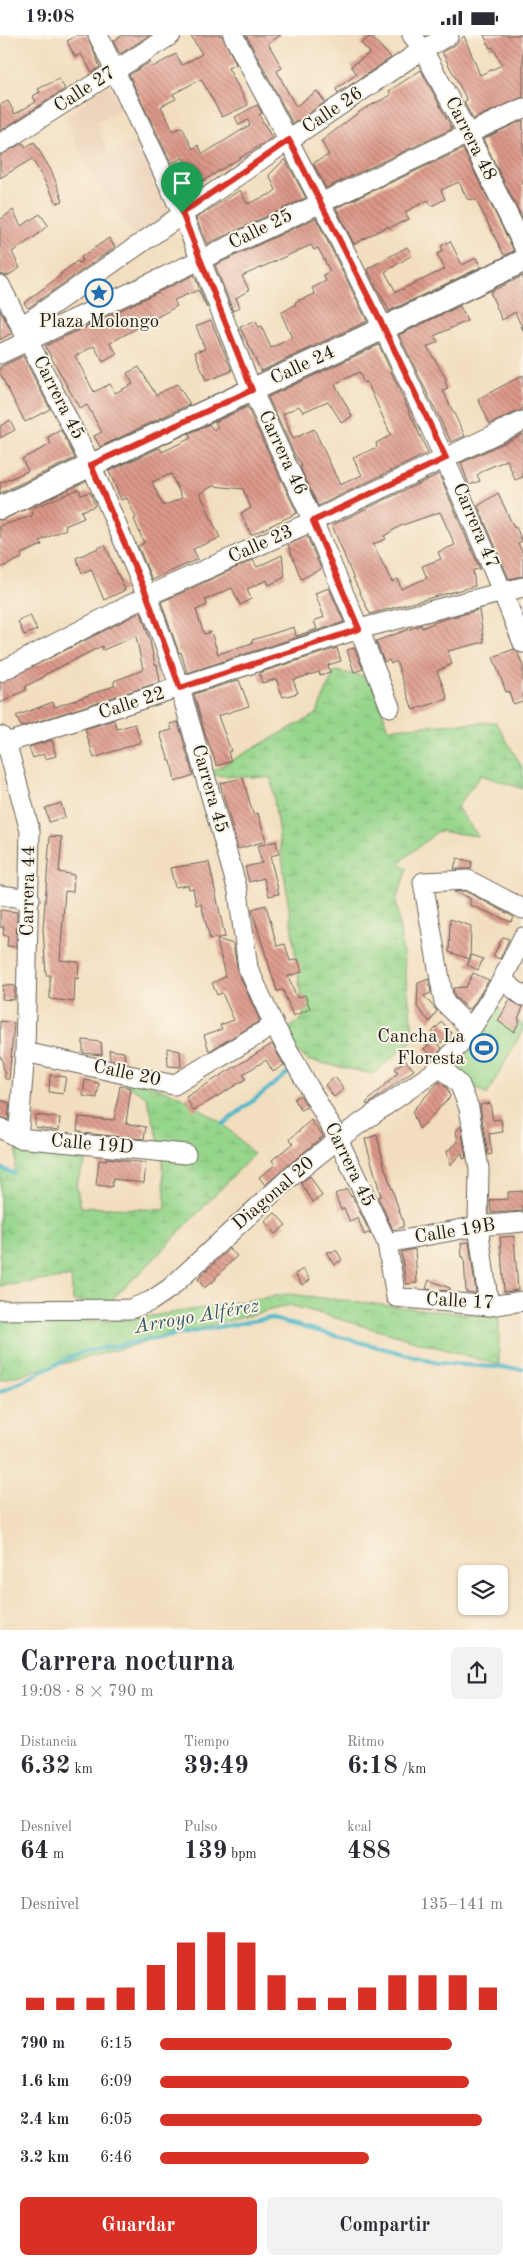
<!DOCTYPE html>
<html lang="es">
<meta charset="utf-8">
<style>
body{margin:0;font-family:"Old Standard TT",serif;background:#f2f2f3;color:#2b2b33;height:100vh;display:flex;flex-direction:column;font-size:19px;white-space:nowrap}
*{box-sizing:border-box;margin:0}
p{font-size:16px;color:#7c7c81}
.icon{flex:none;width:28px;height:28px;fill:none;stroke:currentColor;stroke-width:2;stroke-linecap:round;stroke-linejoin:round}
.map{position:relative;height:1595px;overflow:hidden}
.drawer{display:flex;flex-direction:column;background:#fff;flex:1}
.drawer>*{flex:none}
.controls{position:absolute;left:458px;top:1530px;display:grid;gap:10px}
.controls a{display:grid;place-items:center;width:50px;height:50px;border-radius:8px;background:#fff;box-shadow:0 1px 4px #0004;font-size:25px}
.pin{position:absolute;display:grid;place-items:center;width:42px;height:42px;color:#fff;margin:-51px -21px;border-radius:50% 50% 50% 0;rotate:-45deg;box-shadow:0 0 5px #0007}
.pin .icon{rotate:45deg}
.round{display:grid;place-items:center;flex:none;width:52px;height:52px;border-radius:8px;background:#f2f2f3}
.overview{display:flex;align-items:center;justify-content:space-between;height:85px;padding:0 20px}
h1{font-size:28px;font-weight:700;line-height:38px}
.figures{display:grid;grid-template-columns:repeat(3,1fr);gap:8px;height:85px;padding:5px 20px}
.figures div{display:grid;align-content:center}
.figures b{font-size:25px;font-weight:700}
.figures small{font-size:14px;font-weight:400}
.figures p{font-size:14px}
.chart{height:140px;padding:10px 20px}
.chart p{display:flex;justify-content:space-between}
.chart svg{width:100%;height:90px;margin-top:5px;stroke:#d93025;stroke-width:6}
.cta{display:flex;gap:10px;margin-top:auto;padding:10px 20px}
.cta a{flex:1;height:58px;border-radius:8px;background:#d93025;color:#fff;font-size:20px;font-weight:700;line-height:58px;text-align:center}
.cta a+a{background:#f2f2f3;color:#2b2b33}
ul{padding:0 20px;list-style:none;font-size:16px}
li{display:grid;grid-template-columns:80px 60px 1fr;align-items:center;height:38px}
li i{height:12px;border-radius:6px;background:#d93025}
.status{display:flex;justify-content:space-between;align-items:center;height:35px;padding:0 25px;background:#fff;direction:ltr}
.status svg{height:14px;fill:currentColor}
.map>svg:first-child{display:block}
.built{fill:#ecd2b9}
.wetland{fill:url(#wetland-marsh);stroke:#597954}
.park{fill:url(#park-crowns);stroke:#597954}
.pitch{fill:#96d68c;stroke:#597954}
.lines{fill:none;stroke-linecap:round;stroke-linejoin:round}
.stream{stroke:#4cb7c9;stroke-width:4}
.building{fill:url(#building-back-hatch);fill-rule:evenodd}
.minor-casing{stroke:#676055;stroke-width:21}
.major-casing{stroke:#676055;stroke-width:25}
.minor{stroke:#fff;stroke-width:19}
.major{stroke:#fff;stroke-width:22}
.route-casing{stroke:#fff;stroke-width:10}
.route{stroke:#d93025;stroke-width:6}
.labels{text-anchor:middle;dominant-baseline:central;stroke-width:4;stroke-linejoin:round;paint-order:stroke}
.street-label{font-size:19px;fill:#1c1c1c;stroke:#fcf5e5}
.poi-label{font-size:19px;fill:#1c1c1c;stroke:#fcf5e5}
.water-label{font-size:20px;font-style:italic;fill:#2f5a61;stroke:#fcf5e5}
</style>
<div class="status"><b>19:08</b><svg viewBox="0 0 49 12"><path d="M0 12V9h3v3zM5 12V6h3v6zM10 12V3h3v9zM15 12V0h3v12zM26 1h20v11H26zM47 4h2v5h-2z"/></svg></div>
<div class="map">
<svg width="523" height="1595" viewBox="0 0 523 1595">
<defs>
<pattern id="wetland-marsh" width="20" height="14" patternUnits="userSpaceOnUse" patternTransform="scale(1.25)"><rect width="20" height="14" fill="#96d68c"/><path d="M1 5h8M5 5V1M11 12h8M15 12V8" fill="none" stroke="#81b778"/></pattern>
<pattern id="park-crowns" width="20" height="18" patternUnits="userSpaceOnUse" patternTransform="scale(1.25)"><rect width="20" height="18" fill="#96d68c"/><path d="M2 6a3 3 0 1 1 6 0M12 15a3 3 0 1 1 6 0" fill="none" stroke="#81b778"/></pattern>
<pattern id="building-back-hatch" width="6" height="6" patternUnits="userSpaceOnUse" patternTransform="scale(1.25)"><rect width="6" height="6" fill="#dd998b"/><path d="M-1 5l2 2M0 0l6 6M5-1l2 2" fill="none" stroke="#b27c71"/></pattern>
</defs>
<rect width="100%" height="100%" fill="#fcf5e5"/>
<filter id="ink" filterUnits="userSpaceOnUse"><feTurbulence type="fractalNoise" baseFrequency=".02" numOctaves="2"/><feDisplacementMap in="SourceGraphic" scale="10" xChannelSelector="R" yChannelSelector="G"/><feConvolveMatrix kernelMatrix="1 2 1 2 8 2 1 2 1" color-interpolation-filters="sRGB"/></filter>
<filter id="wash" filterUnits="userSpaceOnUse"><feTurbulence type="fractalNoise" baseFrequency=".0096" numOctaves="4" result="noise"/><feDisplacementMap in="SourceGraphic" scale="20" xChannelSelector="R" yChannelSelector="G"/><feGaussianBlur stdDeviation="1.12" result="paint"/><feColorMatrix in="noise" values="0 0 0 0 0 0 0 0 0 0 0 0 0 0 0 0 0 1.4 0 .05"/><feComposite in="paint" operator="in"/></filter>
<g filter="url(#wash)">
<rect width="100%" height="100%" fill="#f2debf"/>
<path class="built" d="M109,48L124,73L96,87L108,119L139,105L173,182L138,205L92,142L65,83Z"/>
<path class="wetland" d="M335,636L374,643L387,693L496,687L523,734V754L481,740L457,772L478,801L438,796L400,827L407,834L396,866L414,1004L373,1039L307,1025L280,1000L304,982L271,743L205,740L316,679Z
M103,1034L180,1061L223,1089L254,1119L149,1229L107,1269L73,1266L71,1242L0,1251V1133L14,1138L18,1103L90,1115L76,1149L81,1172L166,1175L162,1117L147,1063Z"/>
<path class="park" d="M288,1259L499,1283V1330L290,1270L0,1345V1283L45,1289L139,1283Z"/>
<path class="pitch" d="M489,966L523,990V994L487,1060L441,1032Z"/>
<g class="lines">
<path class="stream" d="M223,1089L292,1035
M0,1133L14,1138
M0,1357L82,1317L269,1283L438,1328L523,1334"/>
</g>
<g id="blocks">
<path class="building" d="M78,0H87L100,32L92,37L81,19L75,22L67,6Z
M123,0H150L120,19L113,6Z
M190,0H222L236,29L228,33L248,70L222,82L201,44L173,59L176,64L161,71L173,96L182,92L193,114L198,110L203,119L250,90L248,85L239,90L235,82L257,70L262,78L259,80L272,103L198,149L183,123L171,128L129,40L150,27L153,32L176,19L182,30L202,19Z
M246,0H281L268,8L282,33L277,36L293,67L296,71L317,56L325,67L293,89Z
M484,0H523V62L473,84L464,67L467,65L442,17L455,10L464,1L480,40L502,30L493,12L490,13Z
M371,1L391,23L338,58L336,54L357,39L351,31L370,18L361,8Z
M421,35L452,94L326,153L313,128L329,120L321,106L362,75L391,60L389,56Z
M59,44L65,54L0,96V70L8,66L15,79L36,67L33,61L40,57L38,54Z
M523,85V185L483,104Z
M34,107L52,137L63,166L57,168L32,124L0,143V120L23,108L26,112Z
M463,114L514,216L504,220L476,165L467,164L459,147L441,155L445,164L432,171L428,165L405,177L409,184L389,193L388,191L354,209L336,173Z
M285,124L306,163L207,209L196,183L240,155L247,169L271,159L276,155L269,140Z
M13,175L21,191L40,179L48,190L36,201L12,217L20,233L7,241L0,239V185Z
M316,183L367,286L261,336L240,292L256,286L258,292L261,291L271,313L292,303L281,278L296,269L295,267L315,259L312,253L326,246L323,240L330,236L318,213L314,215L311,210L242,241L249,255L236,263L240,272L233,276L215,230Z
M109,203L115,212L28,273L24,268L61,240L60,239L77,226L79,228L82,226L81,222Z
M450,206L462,230L476,223L481,232L389,276L367,234L407,212L412,220L385,237L396,257L445,234L437,219L443,216L441,211Z
M194,240L207,273L198,255L174,265L177,271L110,308L117,319L103,327L94,311L75,321L94,357L110,349L115,358L133,349L127,338L139,332L156,360L177,349L190,369L100,412L94,401L102,397L87,370L80,374L45,311Z
M523,241V295L515,277L502,285L490,257Z
M460,271L467,286L434,301L438,307L427,312L447,345L445,346L448,354L443,356L465,401L451,407L399,300Z
M0,275L12,298L0,305Z
M211,285L232,336L206,346L195,317L205,314L196,291Z
M379,310L428,418L318,471L300,432L302,431L294,418L268,362ZM359,337L364,348L367,347L391,400L376,408L377,412L353,423L362,440L340,450L314,394L293,404L283,379L299,371L303,377L328,366L342,388L352,381L335,349Z
M23,321L50,374L25,387L0,339V332Z
M523,340V374L490,389L478,364Z
M247,372L297,478L251,500L241,478L251,473L243,454L213,451L200,458L220,503L193,514L198,524L152,545L138,511L144,508L134,484L136,483L127,463L121,465L109,436L160,413L162,417L191,403L189,399L209,389L213,395L218,393L215,387ZM171,439L182,463L163,471L152,447Z
M10,385L15,395L0,403V391Z
M61,395L75,423L0,458V448L28,436L22,424L51,409L48,402Z
M523,399V442L515,445L507,425L486,434L477,440L480,446L469,450L461,428Z
M439,439L480,534L473,535L475,551L370,579L355,547L332,490ZM440,477L455,510L438,517L441,524L422,531L427,543L401,554L398,544L392,547L373,509L386,504L384,501L400,491Z
M79,454L81,460L90,457L95,471L81,476L84,483L65,491L66,494L40,506L42,510L21,519L22,523L0,533V491L32,481L33,473Z
M498,458L514,493L516,492L522,506L518,508L523,519V541L509,544L478,471Z
M307,501L321,534L301,544L288,510Z
M105,510L125,555L104,565L91,534L82,538L76,523Z
M282,520L285,542L269,550L267,545L247,554L251,564L240,570L232,553L205,565L207,570L196,575L204,599L211,597L218,619L252,608V605L294,592L296,601L317,594L314,586L324,582L315,558L329,553L344,587L187,638L181,617L179,618L161,567L253,525L257,532Z
M479,575L484,607L448,616L452,629L437,636L448,664L413,675L396,626L391,629L389,625L384,627L376,606L421,590L422,593L438,586Z
M141,577L150,606L155,630H157L160,647L21,692L16,681L53,667L55,672L114,651V646L143,635L136,601L103,615L102,611L44,640V642L26,651V655L0,668V648Z
M30,580L37,595L24,600L18,586Z
M337,613L341,626L328,630L330,637L320,640L319,637L293,645L298,658L283,662L276,644L262,648L259,638Z
M354,613L363,634L354,637L347,615Z
M514,614L518,618L523,631V666L513,669L509,656L506,657L493,622Z
M239,645L249,671L218,681L231,716L228,717L231,726L217,731L205,699L194,659Z
M114,685L117,694L135,689L141,707L94,723L85,694Z
M178,687L193,740L175,747L171,726H169L160,698L172,695L170,689Z
M52,705L56,721L45,724L43,719L33,723L29,712Z
M243,743L253,779L258,778L266,806L238,814L220,748Z
M61,768L65,782L49,787L45,773Z
M50,801L62,802L59,837L74,840L73,857L65,856L60,925L79,927L78,944L75,943L74,967L50,964V940H46L43,894Z
M276,806L279,819L270,821L279,859L269,861L264,843L249,847L245,832L262,828L257,811Z
M457,823L472,827L471,834H454Z
M209,827L225,902L210,904L201,869L196,870L193,853L189,854L188,850L175,852L170,833Z
M465,856L514,882L511,887L470,870V863L454,857Z
M266,870L277,911L285,909L290,926L298,924L302,937L288,941L297,963L305,960L310,974L293,981L283,955L277,956L252,876V874Z
M0,875L17,877L16,912L7,911L8,901L3,900L4,892H0Z
M450,884L471,891L470,924L449,917Z
M503,902L509,904L500,924L493,921Z
M217,904L233,909L238,937L260,986L209,1016L204,1000L222,994L220,990L234,985L222,958L217,960L212,948L225,942Z
M472,920L483,924L478,935L467,930Z
M473,938L489,945L470,975L455,962L453,953L466,952Z
M429,944L431,958L424,961L437,976L430,987L417,972L418,948Z
M3,950L15,951L14,965L2,964Z
M510,965L523,972L518,984L520,985L514,997L498,986Z
M0,986L14,988L9,1044H5L2,1023H0Z
M442,987L452,998L441,1008L432,997Z
M83,1005L101,1007L102,1020L83,1018Z
M434,1005L442,1013L433,1024L424,1014Z
M272,1009L284,1030L273,1037L266,1025L243,1039L246,1044L193,1076L186,1062Z
M167,1013L180,1016L181,1032L168,1031Z
M109,1015L124,1017L125,1028L110,1024Z
M405,1025L414,1035L367,1070L366,1068L398,1037L395,1034Z
M50,1040L66,1042L63,1059L49,1057Z
M335,1042L344,1054L334,1062L325,1050Z
M85,1045L99,1048L97,1063L83,1061Z
M439,1047L447,1053L450,1062L419,1094L412,1076Z
M120,1051L131,1053L126,1088L146,1092L144,1104L81,1098L82,1096H77L79,1082L114,1085Z
M300,1060L307,1072L301,1075L294,1064Z
M0,1065L10,1068L8,1085L0,1082Z
M490,1068L493,1085L501,1084L503,1097L489,1099L492,1119L488,1120L480,1070Z
M35,1080L60,1083L59,1095L35,1092Z
M311,1085L323,1101L265,1150L259,1142L275,1130L272,1125L293,1108L290,1104Z
M461,1091L466,1123L463,1124L462,1118L450,1130L447,1116L458,1107L456,1096Z
M377,1100L384,1130L403,1187V1192L393,1195L378,1162L381,1161L365,1104Z
M106,1123L146,1128L144,1148L113,1144L112,1152L96,1150L99,1125L106,1126Z
M310,1141L322,1161L313,1167L301,1148Z
M347,1154L351,1162L352,1161L371,1200L368,1198L364,1200L358,1183L350,1187L344,1173L341,1175L335,1159Z
M523,1156V1176L491,1178L490,1165L508,1164V1157Z
M275,1178L286,1190L275,1199L265,1187Z
M514,1201L518,1255L504,1257L500,1202Z
M469,1207L476,1258L466,1257L464,1222H462L461,1208Z
M229,1214L237,1221L215,1243L216,1244L204,1253L198,1244Z
M415,1214L417,1248L406,1249L401,1217Z
M337,1216L342,1225L334,1230L326,1217Z
M303,1234L310,1245L302,1250L295,1239Z
M429,1245L450,1253L449,1256L426,1254Z"/>
</g>
</g>
<g filter="url(#ink)">
<use href="#blocks" fill-opacity="0" stroke="#676055" stroke-width="1"/>
<g class="lines">
<g class="minor-casing">
<path id="minor" d="M98,0L182,178L252,355L313,486L359,594L390,672
M233,0C339,199 440,399 523,608
M412,0L423,15L468,99L523,210
M0,109L171,0
M0,250L91,430L147,561L180,653L238,856L248,933L274,990L338,1104L387,1208L396,1262L489,1271L523,1266
M22,291L289,105L416,19L449,0
M0,319L523,73
M0,637L147,561L313,486L523,386
M1,701L7,710L30,796L25,1017L18,1103
M0,710L359,594L523,552
M0,860L30,864
M502,945L523,961
M471,994L444,967L423,847L468,845L523,874
M25,1017L174,1050L274,990
M441,1032L460,1050L469,1073L479,1134L478,1191L489,1271
M0,1093L18,1103L186,1119
M387,1208L478,1191L523,1187
M0,1275L130,1274L151,1266L170,1253L287,1145L338,1104L441,1032L471,994L489,966L502,945L523,902"/>
</g>
<g class="major-casing">
<path id="major" d="M0,473L384,293L523,226"/>
</g>
<use href="#minor" class="minor"/>
<use href="#major" class="major"/>
</g>
</g>
<g class="lines" filter="url(#ink)">
<g class="route-casing">
<path id="route" d="M289,105L384,293L446,423L313,486L359,594L180,653L147,561L91,430L252,355L182,178Z"/>
</g>
<use href="#route" class="route"/>
</g>
<defs>
<g id="sight-ring" transform="scale(1.4375)"><circle r="9.5" fill="#fcf5e5" stroke="#1f6fb2" stroke-width="1.5"/><path d="M0-6L1.8-2.2L6-1.7L2.9 1.2L3.7 5.4L0 3.3L-3.7 5.4L-2.9 1.2L-6-1.7L-1.8-2.2Z" fill="#1f6fb2"/></g>
<g id="stadium-ring" transform="scale(1.4375)"><circle r="9.5" fill="#fcf5e5" stroke="#1f6fb2" stroke-width="1.5"/><path d="M0-5a6.5 5 0 1 0 0 10a6.5 5 0 1 0 0-10ZM-3.5-1.8h7v3.6h-7Z" fill="#1f6fb2"/></g>
</defs>
<g fill-rule="evenodd">
<use href="#sight-ring" x="99" y="258"/>
<use href="#stadium-ring" x="484" y="1013"/>
</g>
<g class="labels">
<g class="street-label">
<text transform="translate(85 55) rotate(-33)">Calle 27</text>
<text transform="translate(333 76) rotate(-34)">Calle 26</text>
<text transform="translate(470 104) rotate(63)">Carrera 48</text>
<text transform="translate(261 195) rotate(-26)">Calle 25</text>
<text transform="translate(303 331) rotate(-25)">Calle 24</text>
<text transform="translate(58 363) rotate(63)">Carrera 45</text>
<text transform="translate(282 418) rotate(65)">Carrera 46</text>
<text transform="translate(475 491) rotate(67)">Carrera 47</text>
<text transform="translate(261 510) rotate(-24)">Calle 23</text>
<text transform="translate(132 669) rotate(-18)">Calle 22</text>
<text transform="translate(209 754) rotate(74)">Carrera 45</text>
<text transform="translate(29 856) rotate(-89)">Carrera 44</text>
<text transform="translate(127 1039) rotate(12)">Calle 20</text>
<text transform="translate(92 1110) rotate(5)">Calle 19D</text>
<text transform="translate(349 1130) rotate(64)">Carrera 45</text>
<text transform="translate(274 1159) rotate(-41)">Diagonal 20</text>
<text transform="translate(455 1197) rotate(-9)">Calle 19B</text>
<text transform="translate(460 1267) rotate(3)">Calle 17</text>
</g>
<g class="poi-label">
<text x="99" y="287">Plaza Molongo</text>
<text x="465" y="1002" text-anchor="end">Cancha La<tspan x="465" dy="22">Floresta</tspan></text>
</g>
<g class="water-label">
<text transform="translate(197 1282) rotate(-10)">Arroyo Alférez</text>
</g>
</g>
</svg>
<div class="controls">
<a><svg class="icon" aria-label="layers" viewBox="0 0 24 24"><path d="M12 4l9 5-9 5-9-5zM3 14l9 5 9-5"/></svg></a>
</div>
<div class="pin" style="left:182px;top:178px;background:#1e9e55"><svg class="icon" aria-label="arrive" viewBox="0 0 24 24"><path d="M6 21V4h12l-3 4 3 4H6"/></svg></div>
</div>
<section class="drawer">
<div class="overview"><div><h1>Carrera nocturna</h1><p>19:08 · 8 × 790 m</p></div><a class="round"><svg class="icon" aria-label="share" viewBox="0 0 24 24"><path d="M12 15V3M7 8l5-5 5 5M5 13v7h14v-7"/></svg></a></div>
<div class="figures">
<div><p>Distancia</p><b>6.32<small> km</small></b></div>
<div><p>Tiempo</p><b>39:49</b></div>
<div><p>Ritmo</p><b>6:18<small> /km</small></b></div>
</div>
<div class="figures">
<div><p>Desnivel</p><b>64<small> m</small></b></div>
<div><p>Pulso</p><b>139<small> bpm</small></b></div>
<div><p>kcal</p><b>488</b></div>
</div>
<div class="chart"><p><span>Desnivel</span>135–141 m</p>
<svg viewBox="0 0 160 44" preserveAspectRatio="none"><path d="M5 44V38M15 44V38M25 44V38M35 44V33M45 44V22M55 44V11M65 44V6M75 44V11M85 44V27M95 44V38M105 44V38M115 44V33M125 44V27M135 44V27M145 44V27M155 44V33"/></svg>
</div>
<ul>
<li><b>790 m</b>6:15<i style="width:85%"></i></li>
<li><b>1.6 km</b>6:09<i style="width:90%"></i></li>
<li><b>2.4 km</b>6:05<i style="width:94%"></i></li>
<li><b>3.2 km</b>6:46<i style="width:61%"></i></li>
</ul>
<div class="cta"><a>Guardar</a><a>Compartir</a></div>
</section>
